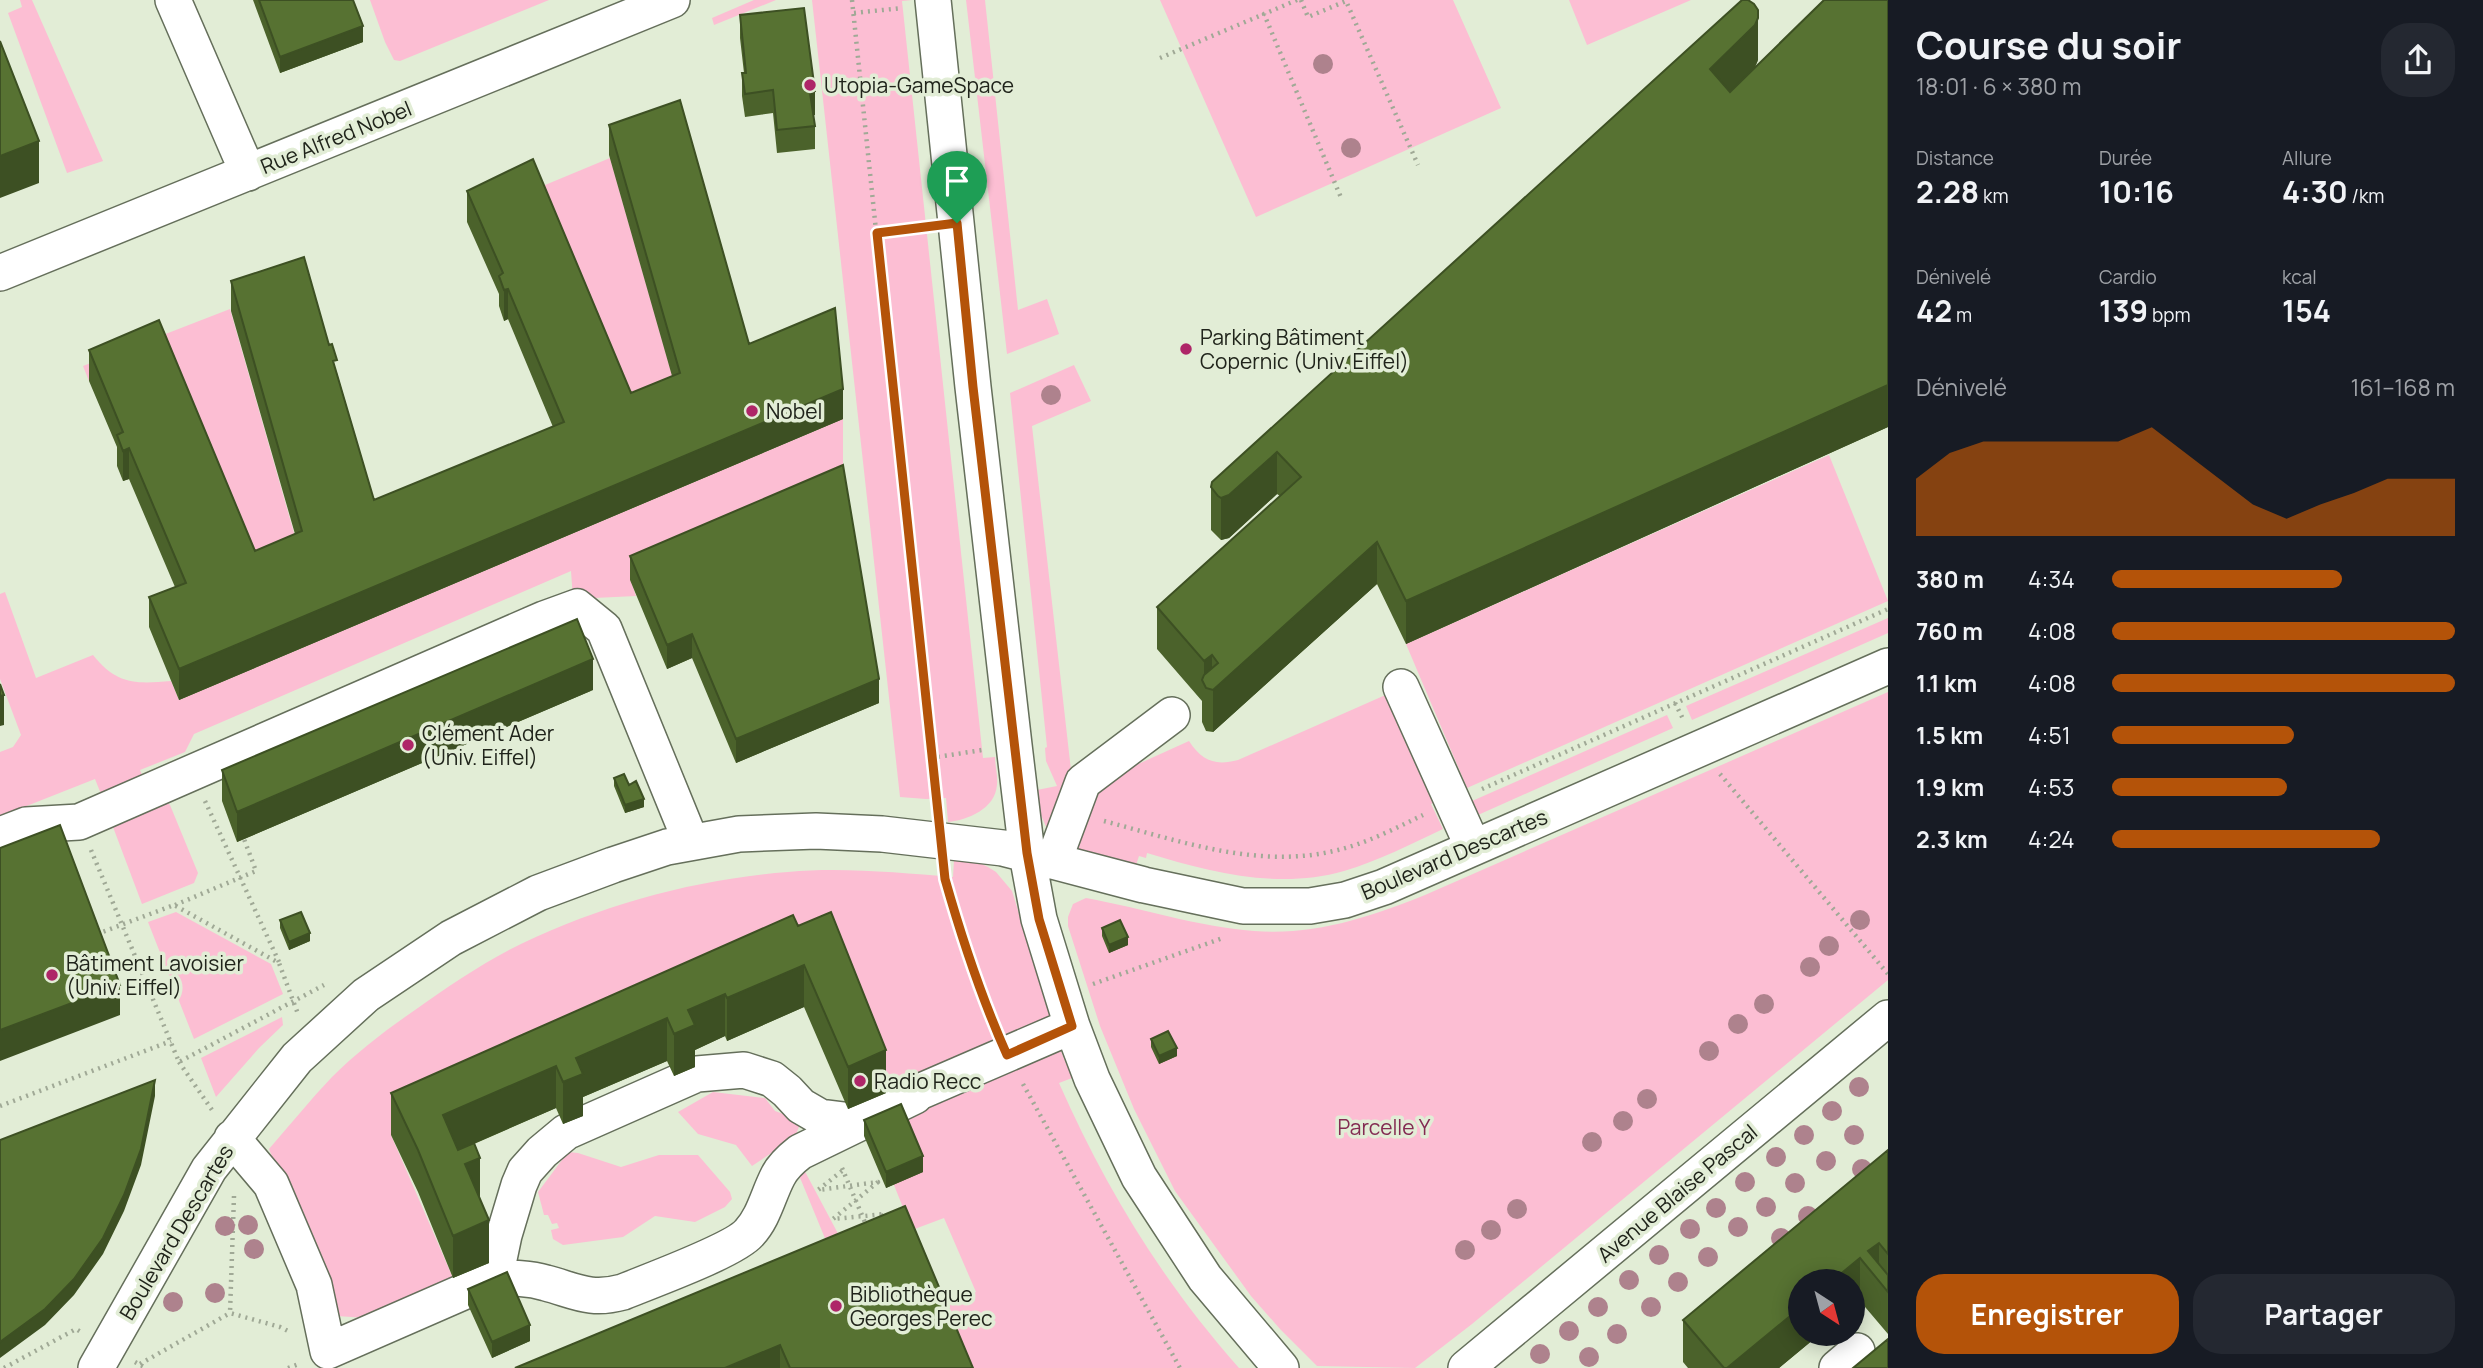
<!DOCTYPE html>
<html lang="fr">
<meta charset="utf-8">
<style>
body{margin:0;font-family:Manrope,sans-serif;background:#242831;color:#f1f3f6;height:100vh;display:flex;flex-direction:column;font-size:26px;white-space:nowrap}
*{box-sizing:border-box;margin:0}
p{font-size:23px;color:#9ea1a6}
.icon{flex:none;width:38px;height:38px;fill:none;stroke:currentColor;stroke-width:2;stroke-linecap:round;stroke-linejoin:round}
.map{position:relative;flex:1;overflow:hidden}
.panel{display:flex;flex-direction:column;background:#171b24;width:595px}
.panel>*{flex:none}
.needle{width:46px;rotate:144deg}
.fabs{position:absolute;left:1788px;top:1269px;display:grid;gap:14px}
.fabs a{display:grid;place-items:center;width:77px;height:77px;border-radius:50%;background:#171b24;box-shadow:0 4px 18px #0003;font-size:35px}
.pin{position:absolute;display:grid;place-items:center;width:60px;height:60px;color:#fff;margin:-72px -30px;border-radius:50% 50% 50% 0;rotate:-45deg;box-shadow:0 0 7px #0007}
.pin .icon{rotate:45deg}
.round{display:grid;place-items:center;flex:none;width:74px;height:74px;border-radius:28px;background:#242831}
.overview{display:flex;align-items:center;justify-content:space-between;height:119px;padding:0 28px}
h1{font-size:38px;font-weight:700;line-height:52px}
.figures{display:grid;grid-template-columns:repeat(3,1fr);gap:10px;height:119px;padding:7px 28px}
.figures div{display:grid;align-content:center}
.figures b{font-size:30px;font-weight:700}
.figures small{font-size:19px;font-weight:400}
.figures p{font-size:19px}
.chart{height:196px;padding:14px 28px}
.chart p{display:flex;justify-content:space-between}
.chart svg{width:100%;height:126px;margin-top:7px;fill:#b45309;opacity:.7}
.button{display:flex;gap:14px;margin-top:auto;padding:14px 28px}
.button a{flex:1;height:80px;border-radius:28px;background:#b45309;color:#fff;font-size:28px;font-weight:700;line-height:80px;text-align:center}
.button a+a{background:#242831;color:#f1f3f6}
ul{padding:0 28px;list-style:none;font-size:23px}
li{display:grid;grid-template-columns:112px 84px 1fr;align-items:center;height:52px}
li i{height:18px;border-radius:9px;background:#b45309}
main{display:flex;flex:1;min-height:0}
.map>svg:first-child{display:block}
.green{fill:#fcbed3}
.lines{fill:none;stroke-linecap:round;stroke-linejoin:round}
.minor-casing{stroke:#656f5b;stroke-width:38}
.path{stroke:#a0a996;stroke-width:4.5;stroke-dasharray:2 5;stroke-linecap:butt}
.minor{stroke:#fff;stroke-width:35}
.tree{fill:#ae828d}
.wall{fill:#4b622b}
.shaded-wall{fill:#3d5023}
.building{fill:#577232;stroke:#3d5023;stroke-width:2}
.route-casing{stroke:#fff;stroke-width:14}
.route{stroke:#b45309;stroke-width:9}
.poi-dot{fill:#ae2668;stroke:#e2edd6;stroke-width:2.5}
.labels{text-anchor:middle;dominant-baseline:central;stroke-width:7;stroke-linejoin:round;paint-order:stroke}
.poi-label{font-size:21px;fill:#20241b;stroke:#e2edd6;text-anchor:start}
.street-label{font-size:21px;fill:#20241b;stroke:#e2edd6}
.park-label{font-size:21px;fill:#832b52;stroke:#e2edd6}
</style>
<main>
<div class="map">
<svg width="1888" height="1368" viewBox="0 0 1888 1368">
<rect width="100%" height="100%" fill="#e2edd6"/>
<path class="green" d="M20,0H32L103,161L67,173L8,13L22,7Z
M370,0H549L400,61L394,60L385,42Z
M754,0H776L714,25L712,18Z
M812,0H912L902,1L983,758L995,757C995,766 998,776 997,785C995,809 968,820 948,822L946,798L926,799L900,797Z
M966,0H985L1018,310L1047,299L1059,334L1007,354Z
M1160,0H1453L1501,108L1256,217Z
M1569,0H1691L1587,45Z
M610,158L680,403L631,423L533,190Z
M230,309L302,561L255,581L159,351L89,381L83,366Z
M1074,365L1091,401L1032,426L1072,779L1048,831L1040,813L1037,790L1057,786L1046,761L1045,748L1047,747L1010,393Z
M843,419V489L630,579L636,596L573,599L571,571L194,734L185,752L140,770L145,782L103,799L95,779L19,809L0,823V752L13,747L21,735L0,679V594L5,592L36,678L93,655C117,685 136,684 171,681L179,700Z
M1829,455L1888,601L1467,788L1406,644Z
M1888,618V633L1692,720L1686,706Z
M1888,692V980L1472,1324L1415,1368L1317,1366L1280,1329L1251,1296L1175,1191L1134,1109L1100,1026L1068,926V917L1073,904L1086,898C1142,908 1198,927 1254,931C1314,936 1370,917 1425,895Z
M1390,693L1437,801L1431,804L1443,829C1411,844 1378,861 1344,871C1278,890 1210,872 1147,853L1146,858L1139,856L1136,865L1076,849L1092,785L1189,741C1202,761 1215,766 1238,760Z
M1667,715L1673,728L1478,815L1472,801Z
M159,796L170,805L198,873L194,883L142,904L110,819Z
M954,860L980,863L988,867L996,872L1012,891L1053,1024L886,1093L831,955L391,1135L453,1278L366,1318L337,1316L269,1149C290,1125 310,1100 332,1077C357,1052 386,1030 415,1010C449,986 485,961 523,943C605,904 697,879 788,872C843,867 899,873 953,877Z
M176,912L271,964L283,994L194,1039L148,922Z
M282,1017L283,1025L259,1048L216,1097L201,1058Z
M1058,1044L1072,1078L1059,1083C1106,1189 1162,1281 1239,1368H960L937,1311L976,1292L944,1218L912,1230L894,1185L901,1120L990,1074Z
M713,1092L765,1098L775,1111L797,1119L800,1124L795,1137L752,1166L736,1145L698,1134L678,1112Z
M568,1152L578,1153L621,1167L659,1155H698L730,1192L732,1199L725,1207L695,1222L655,1216L623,1237L563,1245L553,1239L551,1230L559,1228L557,1223L552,1224L548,1215H544L538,1192Z
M801,1164L851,1258L836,1265L796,1168Z"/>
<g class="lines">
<g class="minor-casing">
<path id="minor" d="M173,0L248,173
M933,0L973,387L1014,745L1027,854L1039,919L1072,1026L1092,1079L1139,1177L1205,1278L1281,1368
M0,273L672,0
M542,641L544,619L577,607L604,629L691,842
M1401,687L1473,847
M0,835L26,825L79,822L544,619
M1054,860L1083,782L1172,715
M232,1138L271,1184L314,1285L328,1351L495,1278C513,1278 529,1278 546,1283C576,1291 590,1301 623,1292C649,1281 733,1251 749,1233C764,1217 768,1195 778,1176C783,1166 791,1159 800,1152L915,1096
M495,1278L504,1235L519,1185L525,1171L542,1152L566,1132L697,1074L744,1070L772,1079L787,1091L801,1106L820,1117L852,1121L1072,1026
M96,1368L209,1169L297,1058L366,995L451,938L538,893L613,865L667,847L739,834L816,831L882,834L1003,848L1144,885L1243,906H1310L1345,900L1384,887L1888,666
M1466,1368L1888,1018
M1837,1368L1857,1351"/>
</g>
<path class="path" d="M852,0L936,807
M1297,0L1264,14L1342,200
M1301,0L1308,17L1346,1L1418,165
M854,13L902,8
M1160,58L1264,14
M877,233L924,227
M1675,703L1684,721
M931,758L982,750
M1720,774L1888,974
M1482,789L1888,609
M205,801L279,962
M1104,821C1180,841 1259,870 1338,850C1367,843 1396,828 1423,815
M91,850L179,1062L324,985
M945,875L967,955L994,1026
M175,905L256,871L244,839
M97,934L174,905L279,963L298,1014
M1093,984L1223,938
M179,1062L212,1110
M1023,1084L1180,1368
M0,1106L171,1041
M842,1168L867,1227
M842,1171L818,1190L878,1182L833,1219L885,1214L879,1218
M234,1196L230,1313L280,1327L290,1332
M135,1362L146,1368
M140,1364L230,1313
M4,1368L76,1329L81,1332
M288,1368L299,1364"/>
<use href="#minor" class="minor"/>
</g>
<g class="tree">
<circle cx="1323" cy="64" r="10"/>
<circle cx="1351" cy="148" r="10"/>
<circle cx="1051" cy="395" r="10"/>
<circle cx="1860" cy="920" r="10"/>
<circle cx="1829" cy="946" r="10"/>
<circle cx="1810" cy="967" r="10"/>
<circle cx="1764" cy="1004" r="10"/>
<circle cx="1738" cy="1024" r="10"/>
<circle cx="1709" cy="1051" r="10"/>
<circle cx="1859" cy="1087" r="10"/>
<circle cx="1647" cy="1099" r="10"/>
<circle cx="1832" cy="1111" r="10"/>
<circle cx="1623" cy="1121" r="10"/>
<circle cx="1804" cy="1135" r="10"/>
<circle cx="1854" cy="1135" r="10"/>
<circle cx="1592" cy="1142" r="10"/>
<circle cx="1776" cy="1157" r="10"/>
<circle cx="1826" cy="1161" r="10"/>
<circle cx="1862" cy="1169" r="10"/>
<circle cx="1745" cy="1182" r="10"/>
<circle cx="1795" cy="1183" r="10"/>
<circle cx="1766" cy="1207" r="10"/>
<circle cx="1716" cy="1208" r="10"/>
<circle cx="1517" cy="1209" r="10"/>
<circle cx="1808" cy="1216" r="10"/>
<circle cx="248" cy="1225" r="10"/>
<circle cx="225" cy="1226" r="10"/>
<circle cx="1738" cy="1227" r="10"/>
<circle cx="1690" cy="1229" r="10"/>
<circle cx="1491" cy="1230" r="10"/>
<circle cx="1781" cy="1238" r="10"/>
<circle cx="254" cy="1249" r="10"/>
<circle cx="1465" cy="1250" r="10"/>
<circle cx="1659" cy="1255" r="10"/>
<circle cx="1708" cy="1257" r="10"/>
<circle cx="1629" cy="1280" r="10"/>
<circle cx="1678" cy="1282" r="10"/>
<circle cx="215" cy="1293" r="10"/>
<circle cx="173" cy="1302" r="10"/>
<circle cx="1598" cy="1307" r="10"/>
<circle cx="1651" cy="1307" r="10"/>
<circle cx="1569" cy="1331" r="10"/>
<circle cx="1617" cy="1334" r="10"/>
<circle cx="1540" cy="1354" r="10"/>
<circle cx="1589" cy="1357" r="10"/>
</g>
<path class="wall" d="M253,0H353L363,42L280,73Z
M1888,0V427L1406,644L1377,584L1213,732L1206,731L1202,722V701L1157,649V607L1280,496L1277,494L1229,538L1221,540L1211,530V487L1758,60L1755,67Z
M740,15L815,115H813L815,126V149L777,153L773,113L745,117L742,96V73H744L740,38Z
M609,125L749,344L843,419L179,700L149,627V597L175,587L129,479L123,481L117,466V447L89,381V350L255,551L295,534L231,311V281L337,373L374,500L553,427L508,319L504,321L499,306V294L467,222V191L631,393L672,376L609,155Z
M630,556L879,703L736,763L692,658L667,669L630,580Z
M593,690L237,842L222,801V770Z
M614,778L629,785L644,807L625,813L614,786Z
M280,920L310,941L289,950L280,928Z
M798,926L886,1093L848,1109L804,1007L727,1041L725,1036L695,1050V1067L674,1076L667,1061L583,1097V1116L563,1124L556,1108L474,1144L480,1200L489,1263L453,1278L418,1192L391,1135V1093Z
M1102,928L1128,945L1109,953L1102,936Z
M1151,1039L1177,1056L1159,1064L1151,1047Z
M864,1120L923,1172L886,1188L864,1136Z
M1888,1150V1334L1860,1301L1801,1334H1820L1779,1368H1688L1683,1362V1320Z
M905,1206L973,1368H515Z
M468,1289L530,1341L492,1358L468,1305Z"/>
<path class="shaded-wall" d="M1758,18V60L1755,67L1710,112V69Z
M363,26V42L280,73V57Z
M815,91V115L810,116V93Z
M39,141V183L0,198V156Z
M508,289V319L504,321V290Z
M1888,385V427L1406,644V601Z
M843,389V419L179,700V669Z
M129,448V479L123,481V451Z
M1277,452V494L1229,538L1221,540V498Z
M1377,542V584L1213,732V690Z
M692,634V658L667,669V645Z
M1212,655V690L1204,685V661Z
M593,659V690L237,842V812Z
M879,679V703L736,763V739Z
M4,695V725L0,726V696Z
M644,799V807L625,813V805Z
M310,933V941L289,950V942Z
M1128,937V945L1109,953V945Z
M804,965V1007L727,1041V998Z
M120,985V1015L0,1061V1030Z
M725,994V1036L695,1050V1067L674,1076V1034L688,1010Z
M667,1018V1061L583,1097V1116L563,1124V1082L576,1058Z
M1177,1048V1056L1159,1064V1056Z
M886,1050V1093L848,1109V1067Z
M556,1066V1108L443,1157V1115Z
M155,1080V1096L141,1165L124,1211L103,1254L74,1295L45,1325L0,1358V1342Z
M923,1156V1172L886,1188V1172Z
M480,1158V1200L465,1164Z
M489,1220V1263L453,1278V1236Z
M1879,1243V1281L1868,1251Z
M1860,1258V1301L1853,1306V1281H1832Z
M1801,1307V1334H1820L1779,1368H1727Z
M530,1325V1341L492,1358V1342Z
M780,1345V1368H725Z"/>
<path class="building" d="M259,0H353L363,26L280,57Z
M1742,0H1748L1754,4L1758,10V18L1755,25L1710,69L1730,92L1824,0H1888V385L1406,601L1377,542L1213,690L1206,688L1202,680L1204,675L1218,663L1212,655L1204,661L1157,607L1301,477L1277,452L1229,495L1221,498L1218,496L1211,487L1212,482Z
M804,8L815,91L810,93L815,126L777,130L773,90L745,94L742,73H746L740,15Z
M0,41L39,141L0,156Z
M680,100L749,344L835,308L843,389L179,669L149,597L186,583L129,448L123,451L117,435L123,432L89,350L159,320L255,551L302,531L231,281L304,257L329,345L332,344L337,360L333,361L374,500L564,422L508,289L504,290L499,276L503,273L467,191L533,159L631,393L680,373L609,125Z
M843,465L879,679L736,739L692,634L667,645L630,556Z
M577,619L593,659L237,812L222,770Z
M0,684L4,695L0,696Z
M624,774L629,785L636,781L644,799L625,805L614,778Z
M60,825L120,985L0,1030V848Z
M301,912L310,933L289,942L280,920Z
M831,912L886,1050L848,1067L804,965L727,998L725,994L688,1010L695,1025L674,1034L667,1018L576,1058L583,1074L563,1082L556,1066L443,1115L458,1150L474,1143L480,1158L465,1164L489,1220L453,1236L418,1150L391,1093L793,915L798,926Z
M1120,920L1128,937L1109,945L1102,928Z
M1168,1031L1177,1048L1159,1056L1151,1039Z
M155,1080L141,1149L124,1195L103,1238L74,1279L45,1309L0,1342V1140Z
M901,1104L923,1156L886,1172L864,1120Z
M1888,1150V1254L1879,1243L1868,1251L1888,1275V1292L1860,1258L1832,1281H1801V1307L1727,1368H1724L1683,1320Z
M905,1206L973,1368H790L780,1345L725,1368H515Z
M507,1272L530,1325L492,1342L468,1289Z
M1888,1339V1368H1853Z"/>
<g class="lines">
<g class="route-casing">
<path id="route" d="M957,223L973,387L1027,853L1039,919L1072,1026L1007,1055C981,997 962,939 945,879L877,233Z"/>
</g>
<use href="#route" class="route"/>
</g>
<g class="poi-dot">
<circle cx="810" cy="85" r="7"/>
<circle cx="1186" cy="349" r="7"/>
<circle cx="752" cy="411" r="7"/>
<circle cx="408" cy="745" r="7"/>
<circle cx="52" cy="975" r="7"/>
<circle cx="860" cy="1081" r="7"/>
<circle cx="836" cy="1306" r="7"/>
</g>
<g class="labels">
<g class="poi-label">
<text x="824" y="85">Utopia-GameSpace</text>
<text x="1200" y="337">Parking Bâtiment<tspan x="1200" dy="24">Copernic (Univ. Eiffel)</tspan></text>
<text x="766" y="411">Nobel</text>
<text x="422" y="733">Clément Ader<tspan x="422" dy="24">(Univ. Eiffel)</tspan></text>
<text x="66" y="963">Bâtiment Lavoisier<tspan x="66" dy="24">(Univ. Eiffel)</tspan></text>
<text x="874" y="1081">Radio Recc</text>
<text x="850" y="1294">Bibliothèque<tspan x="850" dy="24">Georges Perec</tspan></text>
</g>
<g class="street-label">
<text transform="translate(336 137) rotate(-22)">Rue Alfred Nobel</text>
<text transform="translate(1454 854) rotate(-23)">Boulevard Descartes</text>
<text transform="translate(1677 1193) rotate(-40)">Avenue Blaise Pascal</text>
<text transform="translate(176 1232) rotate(-59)">Boulevard Descartes</text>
</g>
<g class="park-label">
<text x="1384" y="1127">Parcelle Y</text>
</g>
</g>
</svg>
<div class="fabs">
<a><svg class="needle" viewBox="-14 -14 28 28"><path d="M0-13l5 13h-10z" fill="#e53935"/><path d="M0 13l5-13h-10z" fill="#9ea1a6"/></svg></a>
</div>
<div class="pin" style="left:957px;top:223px;background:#1e9e55"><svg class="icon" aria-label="arrive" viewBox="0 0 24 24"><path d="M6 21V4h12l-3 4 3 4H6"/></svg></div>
</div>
<section class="panel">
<div class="overview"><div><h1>Course du soir</h1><p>18:01 · 6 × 380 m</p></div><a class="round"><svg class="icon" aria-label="share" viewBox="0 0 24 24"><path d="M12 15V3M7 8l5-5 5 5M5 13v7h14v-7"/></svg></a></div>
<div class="figures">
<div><p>Distance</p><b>2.28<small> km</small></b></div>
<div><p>Durée</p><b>10:16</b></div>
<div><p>Allure</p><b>4:30<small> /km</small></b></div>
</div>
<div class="figures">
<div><p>Dénivelé</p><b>42<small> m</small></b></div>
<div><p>Cardio</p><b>139<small> bpm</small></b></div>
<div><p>kcal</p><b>154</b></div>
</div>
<div class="chart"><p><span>Dénivelé</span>161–168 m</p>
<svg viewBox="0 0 160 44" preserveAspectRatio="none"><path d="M0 44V24L10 15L20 11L30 11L40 11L50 11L60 11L70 6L80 15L90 24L100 33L110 38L120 33L130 29L140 24L150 24L160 24V44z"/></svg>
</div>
<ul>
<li><b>380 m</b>4:34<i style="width:67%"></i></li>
<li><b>760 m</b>4:08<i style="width:100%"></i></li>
<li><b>1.1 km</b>4:08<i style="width:100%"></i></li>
<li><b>1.5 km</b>4:51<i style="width:53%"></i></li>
<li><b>1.9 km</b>4:53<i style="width:51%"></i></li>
<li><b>2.3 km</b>4:24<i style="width:78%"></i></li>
</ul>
<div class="button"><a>Enregistrer</a><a>Partager</a></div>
</section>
</main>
